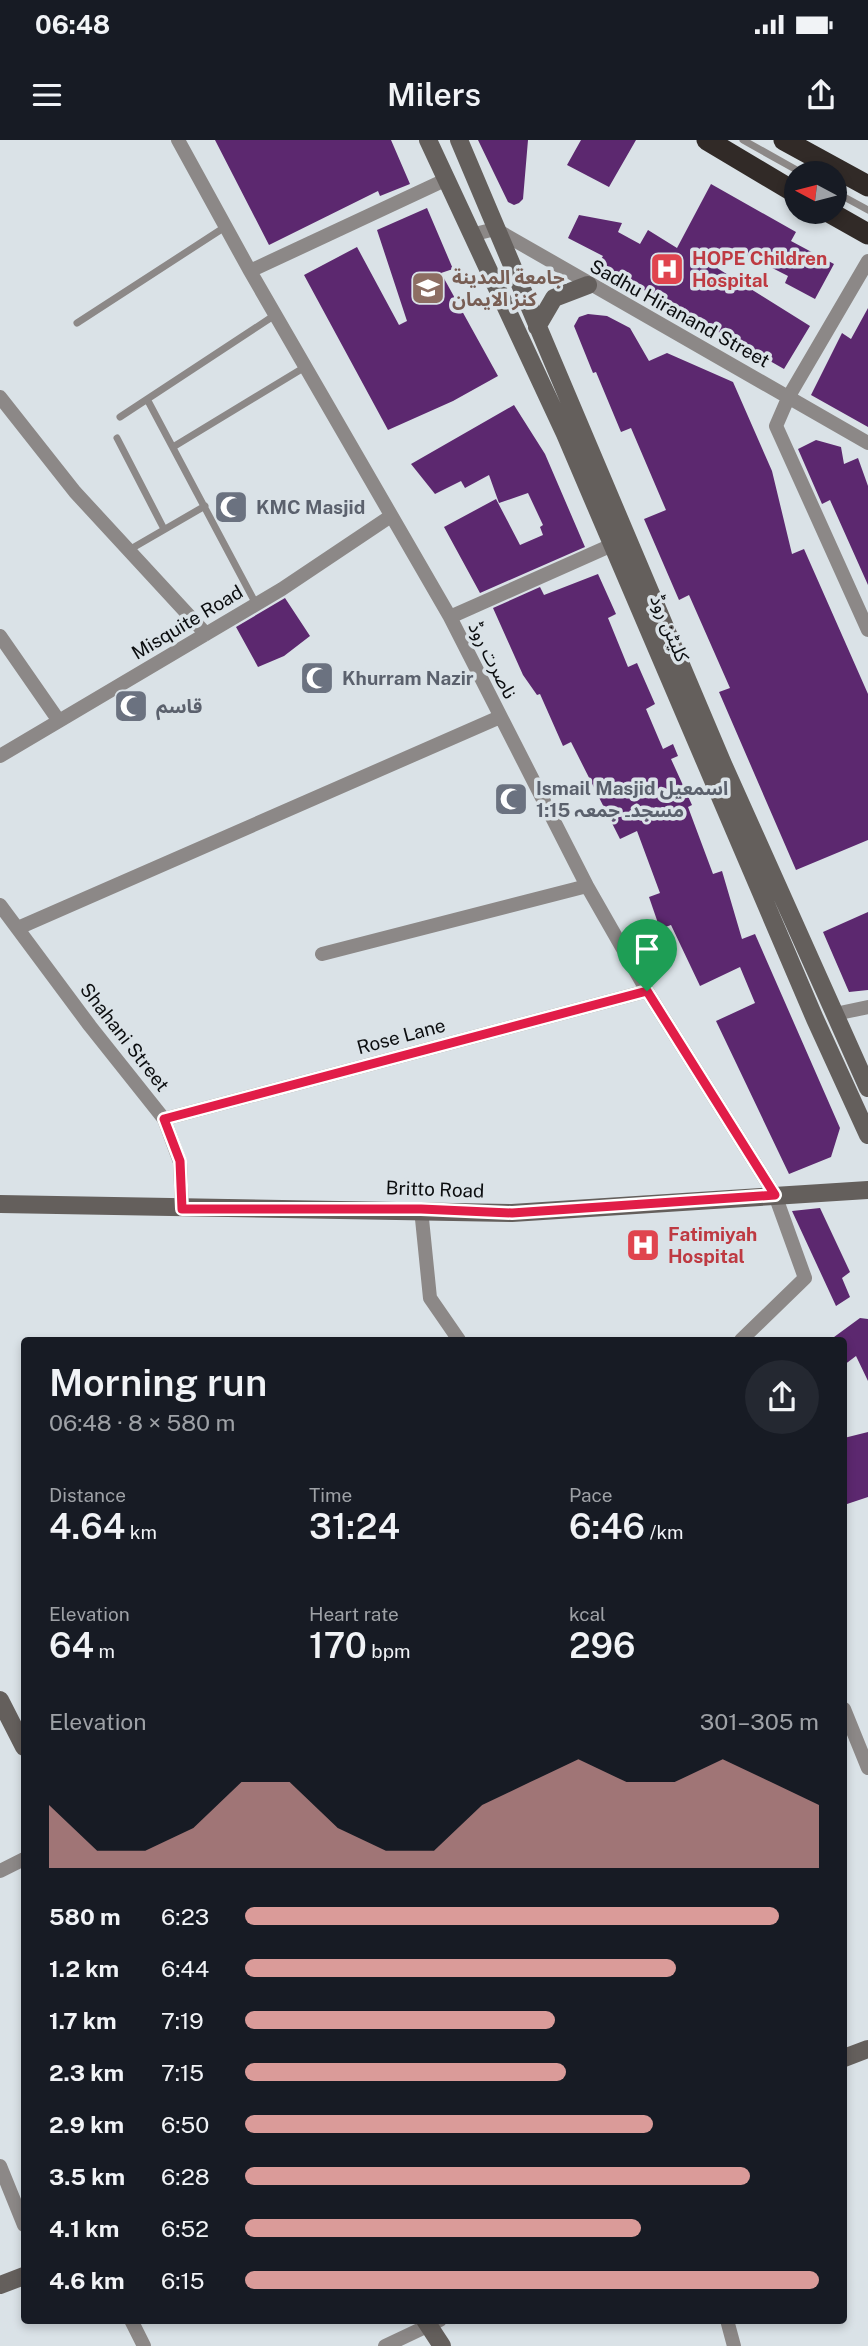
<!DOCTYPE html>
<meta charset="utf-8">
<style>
body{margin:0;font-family:"Public Sans","Noto Sans Arabic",sans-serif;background:#242831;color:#f1f3f6;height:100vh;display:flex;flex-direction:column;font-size:26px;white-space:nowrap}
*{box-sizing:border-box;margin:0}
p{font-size:23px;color:#9ea1a6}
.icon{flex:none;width:38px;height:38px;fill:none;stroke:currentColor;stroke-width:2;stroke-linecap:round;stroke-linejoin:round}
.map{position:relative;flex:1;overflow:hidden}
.sheet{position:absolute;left:21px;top:1197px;width:826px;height:987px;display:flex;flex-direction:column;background:#171b24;border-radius:7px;box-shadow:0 4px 10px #0003}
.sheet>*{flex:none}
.needle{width:46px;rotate:277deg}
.controls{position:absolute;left:784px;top:21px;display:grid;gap:14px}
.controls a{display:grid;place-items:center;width:63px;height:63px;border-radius:50%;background:#171b24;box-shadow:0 4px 10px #0003;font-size:35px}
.pin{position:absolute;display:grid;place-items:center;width:60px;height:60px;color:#fff;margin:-72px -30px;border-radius:50% 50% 50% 0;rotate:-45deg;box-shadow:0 0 7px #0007}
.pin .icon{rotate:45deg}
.round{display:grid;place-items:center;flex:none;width:74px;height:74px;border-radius:37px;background:#242831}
.head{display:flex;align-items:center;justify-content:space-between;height:119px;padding:0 28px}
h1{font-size:38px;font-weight:600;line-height:52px}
.metrics{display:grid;grid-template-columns:repeat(3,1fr);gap:10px;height:119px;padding:7px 28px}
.metrics div{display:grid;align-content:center}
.metrics b{font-size:35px;font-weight:600}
.metrics small{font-size:19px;font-weight:400}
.metrics p{font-size:19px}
.chart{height:196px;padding:14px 28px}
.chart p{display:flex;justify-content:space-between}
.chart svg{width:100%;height:126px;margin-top:7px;fill:#da9b99;opacity:.7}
ul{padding:0 28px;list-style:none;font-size:23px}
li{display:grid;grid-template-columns:112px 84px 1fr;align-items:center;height:52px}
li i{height:18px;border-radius:9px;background:#da9b99}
.status{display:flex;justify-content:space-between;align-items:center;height:49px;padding:0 35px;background:#171b24;direction:ltr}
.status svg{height:19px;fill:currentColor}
header{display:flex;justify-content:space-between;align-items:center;height:91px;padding:0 28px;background:#171b24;font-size:32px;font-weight:600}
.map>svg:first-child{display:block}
.building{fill:#5c286f}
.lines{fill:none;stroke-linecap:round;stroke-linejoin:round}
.lane{stroke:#8c8887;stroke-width:7}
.street{stroke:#8c8887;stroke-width:14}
.secondary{stroke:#645f5c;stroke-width:18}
.highway{stroke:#312a27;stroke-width:21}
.route-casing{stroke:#fff;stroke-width:14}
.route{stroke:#e11d48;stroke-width:9}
.labels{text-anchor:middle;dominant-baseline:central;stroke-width:7;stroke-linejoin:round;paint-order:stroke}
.health-label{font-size:19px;font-weight:bold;fill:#be3a42;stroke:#dae2e7;text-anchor:start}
.education-label{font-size:19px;font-weight:bold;fill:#785e54;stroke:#dae2e7;text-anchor:start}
.street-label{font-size:19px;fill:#0b0d0f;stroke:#dae2e7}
.worship-label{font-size:19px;font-weight:bold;fill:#5b616d;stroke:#dae2e7;text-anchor:start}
</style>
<div class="status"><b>06:48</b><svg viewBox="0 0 49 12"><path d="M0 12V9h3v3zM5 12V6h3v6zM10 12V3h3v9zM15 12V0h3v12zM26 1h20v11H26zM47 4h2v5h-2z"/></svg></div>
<header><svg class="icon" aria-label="menu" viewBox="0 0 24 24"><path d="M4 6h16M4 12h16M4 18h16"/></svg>Milers<svg class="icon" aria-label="share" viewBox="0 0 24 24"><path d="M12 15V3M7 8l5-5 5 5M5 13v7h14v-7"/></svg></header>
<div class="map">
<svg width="868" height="2206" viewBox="0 0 868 2206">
<rect width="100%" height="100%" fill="#dae2e7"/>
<path class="building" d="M215,0H391L410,44L380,56L378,51L269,105Z
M478,0H528L523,59L519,63L514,65L508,62Z
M581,0H636L609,47L567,25Z
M711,44L796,92L791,101L834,124L815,159L785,143L788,136L733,108L731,113L727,111L717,128L810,186L784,229L598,124L603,116L568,98L579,75L622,83L618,92L640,104L648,90L677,108Z
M427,68L453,129L441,133L498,236L453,261L388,290L304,135L357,107L399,185L407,181L377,90Z
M868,168V287L811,255L842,193L851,199Z
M588,174L607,176L630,188L649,221L667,213L733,242L772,331L792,414L804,409L868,554V700L796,730L719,552L730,548L689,455L679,460L644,379L666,370L631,288L621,292L596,232L593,233L574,186L579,177Z
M514,265L545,314L585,407L480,453L444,387L496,359L520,405L543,395L540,387L543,385L528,353L499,363L489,335L465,348L461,341L435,354L411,324Z
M816,300L841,307L844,324L858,318L868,346V445L830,360L822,364L798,309Z
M598,434L616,474L608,478L628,527L637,523L655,564L646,569L663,609L673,604L678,616L671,619L692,665L688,667L713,734L722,731L742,799L755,794L840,988L831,1017L789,1034L716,881L755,863L740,827L700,846L671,785L660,789L649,757L660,753L637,691L620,699L571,602L563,606L540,554L537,555L523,535L493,468L540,447L544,455Z
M285,458L310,496L284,516L258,527L236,487Z
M868,772V850L849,852L823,792Z
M820,1068L850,1132L842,1138L850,1157L836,1166L792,1071Z
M860,1178L868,1179V1241L856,1216L844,1225V1200H830Z
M868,1292V1357L844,1365V1298Z"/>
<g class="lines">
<path class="lane" d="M743,0L802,33
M835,52L868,70
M77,183L225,87
M147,259L256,464
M120,277L275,175
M117,298L164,389
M173,307L305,227
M129,410L205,366"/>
<path class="street" d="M178,0L250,131L450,477L587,746L647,851L775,1055L805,1138L741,1200
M471,95L495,89L868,303
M868,121L789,256L776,286L868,490
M250,131L445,40
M0,257L75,352L206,494
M450,477L612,405
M0,496L59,581
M0,616L282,449L391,376
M0,765L90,886L164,979L180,1022L182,1069
M18,788L500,577
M322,814L587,746
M835,874L868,867
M164,979L647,851
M421,1069L430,1158L459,1200
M844,1569L868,1628
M0,1731L24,1719
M0,2026L24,2085
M131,2180L144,2206
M727,2180L734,2206
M385,2206L440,2180"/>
<path class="secondary" d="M428,0L565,294L815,879L868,995
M459,0L723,624L868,948
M537,187L554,158L588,145
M0,1064L512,1073L868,1050
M0,1560L24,1607
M844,1918L868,1909
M0,2145L24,2136
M425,2180L442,2206"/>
<path class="highway" d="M707,0L796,53
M784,0L868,46
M829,72L868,94"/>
</g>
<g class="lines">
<g class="route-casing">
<path id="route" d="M647,851L775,1055L512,1073L421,1069H182L180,1021L164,979Z"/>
</g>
<use href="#route" class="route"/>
</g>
<defs>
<g id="hospital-square" transform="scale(1.75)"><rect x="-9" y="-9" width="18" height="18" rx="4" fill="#e0444e" stroke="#dae2e7"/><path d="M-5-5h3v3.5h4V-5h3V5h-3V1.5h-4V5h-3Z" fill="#fff"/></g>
<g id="university-square" transform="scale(1.75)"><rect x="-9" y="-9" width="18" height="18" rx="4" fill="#8d6e63" stroke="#dae2e7"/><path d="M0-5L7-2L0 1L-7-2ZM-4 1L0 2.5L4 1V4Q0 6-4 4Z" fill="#fff"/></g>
<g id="mosque-square" transform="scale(1.75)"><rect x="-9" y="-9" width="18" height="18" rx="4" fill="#6b7280" stroke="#dae2e7"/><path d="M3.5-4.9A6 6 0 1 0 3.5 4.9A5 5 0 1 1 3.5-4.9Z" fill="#fff"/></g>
</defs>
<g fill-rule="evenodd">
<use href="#hospital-square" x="667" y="129"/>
<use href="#university-square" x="428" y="148"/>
<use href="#mosque-square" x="231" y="367"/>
<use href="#mosque-square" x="317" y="538"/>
<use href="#mosque-square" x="131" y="566"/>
<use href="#mosque-square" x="511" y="659"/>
<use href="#hospital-square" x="643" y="1105"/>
</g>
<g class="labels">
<g class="health-label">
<text x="692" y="118">HOPE Children<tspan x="692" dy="22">Hospital</tspan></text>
<text x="668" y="1094">Fatimiyah<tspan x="668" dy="22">Hospital</tspan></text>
</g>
<g class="education-label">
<text x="452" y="137">جامعة المدينة<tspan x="452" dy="22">كنز الايمان</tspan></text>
</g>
<g class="street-label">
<text transform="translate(680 173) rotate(29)">Sadhu Hiranand Street</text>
<text transform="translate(187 482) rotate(-31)">Misquite Road</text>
<text transform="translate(670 488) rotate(67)">کلیٹن روڈ</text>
<text transform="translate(493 520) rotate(63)">ناصرت روڈ</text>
<text transform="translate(401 896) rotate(-15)">Rose Lane</text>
<text transform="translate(125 897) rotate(52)">Shahani Street</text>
<text transform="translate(435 1049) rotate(2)">Britto Road</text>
</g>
<g class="worship-label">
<text x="256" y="367">KMC Masjid</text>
<text x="342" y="538">Khurram Nazir</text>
<text x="156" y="566">قاسم</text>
<text x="536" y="648">Ismail Masjid اسمعیل<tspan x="536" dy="22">مسجد۔ جمعہ 1:15</tspan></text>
</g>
</g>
</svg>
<div class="controls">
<a><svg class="needle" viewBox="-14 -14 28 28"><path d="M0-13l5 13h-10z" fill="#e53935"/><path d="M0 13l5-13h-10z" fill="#9ea1a6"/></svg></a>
</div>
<div class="pin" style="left:647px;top:851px;background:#1e9e55"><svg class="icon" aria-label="arrive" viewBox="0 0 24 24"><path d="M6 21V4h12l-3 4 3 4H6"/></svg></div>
<section class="sheet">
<div class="head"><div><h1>Morning run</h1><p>06:48 · 8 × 580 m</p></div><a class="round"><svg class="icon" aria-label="share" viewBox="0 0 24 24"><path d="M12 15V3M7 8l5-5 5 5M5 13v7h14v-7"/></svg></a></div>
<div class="metrics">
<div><p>Distance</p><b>4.64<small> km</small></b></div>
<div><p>Time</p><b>31:24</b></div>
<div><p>Pace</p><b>6:46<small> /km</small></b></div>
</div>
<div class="metrics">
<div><p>Elevation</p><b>64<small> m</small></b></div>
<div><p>Heart rate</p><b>170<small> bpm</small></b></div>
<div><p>kcal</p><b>296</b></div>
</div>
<div class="chart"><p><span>Elevation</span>301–305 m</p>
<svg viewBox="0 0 160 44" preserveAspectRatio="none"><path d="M0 44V22L10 38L20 38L30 30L40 14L50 14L60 30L70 38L80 38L90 22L100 14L110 6L120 14L130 14L140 6L150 14L160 22V44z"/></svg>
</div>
<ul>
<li><b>580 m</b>6:23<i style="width:93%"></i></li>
<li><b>1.2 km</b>6:44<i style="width:75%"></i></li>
<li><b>1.7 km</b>7:19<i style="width:54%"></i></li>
<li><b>2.3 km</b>7:15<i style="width:56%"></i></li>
<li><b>2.9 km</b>6:50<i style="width:71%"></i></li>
<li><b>3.5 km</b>6:28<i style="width:88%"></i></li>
<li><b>4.1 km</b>6:52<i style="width:69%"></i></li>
<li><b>4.6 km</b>6:15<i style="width:100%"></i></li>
</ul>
</section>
</div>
